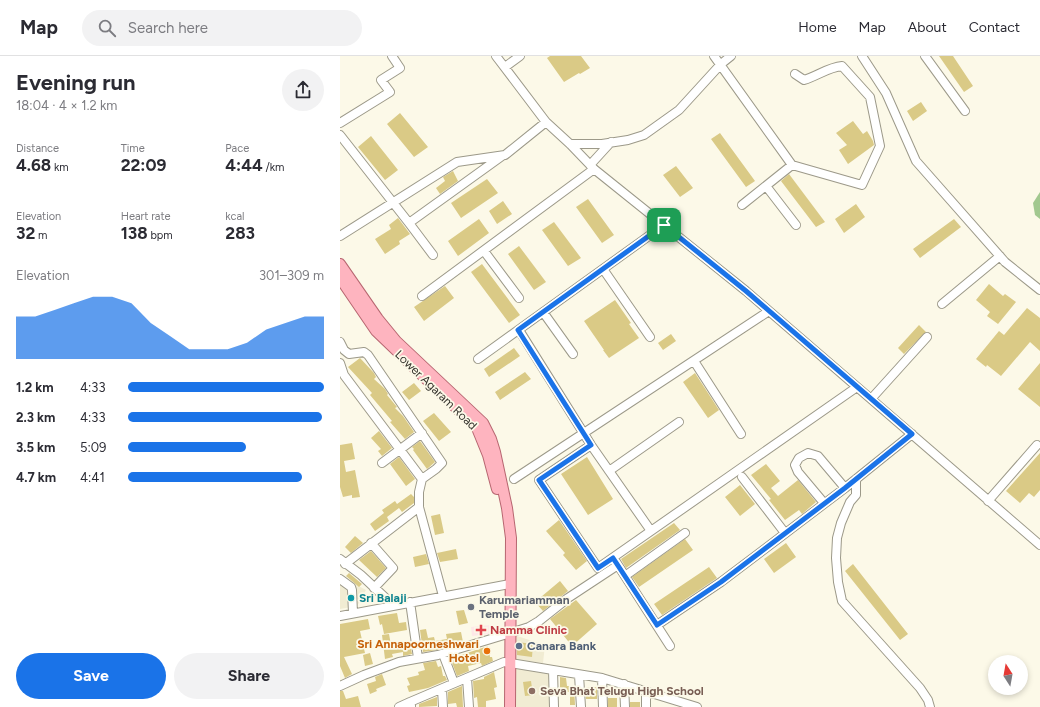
<!DOCTYPE html>
<meta charset="utf-8">
<style>
body{margin:0;font-family:Figtree,sans-serif;background:#f2f2f3;color:#2b2b33;height:100vh;display:flex;flex-direction:column;font-size:15px;white-space:nowrap}
*{box-sizing:border-box;margin:0}
p{font-size:13px;color:#7c7c81}
.icon{flex:none;width:22px;height:22px;fill:none;stroke:currentColor;stroke-width:2;stroke-linecap:round;stroke-linejoin:round}
.map{position:relative;flex:1;overflow:hidden}
.details{display:flex;flex-direction:column;background:#fff;width:340px}
.details>*{flex:none}
.needle{width:26px;rotate:349deg}
.controls{position:absolute;left:648px;top:599px;display:grid;gap:8px}
.controls a{display:grid;place-items:center;width:40px;height:40px;border-radius:50%;background:#fff;box-shadow:0 2px 6px #0003;font-size:20px}
.pin{position:absolute;display:grid;place-items:center;width:34px;height:34px;color:#fff;margin:-17px;border-radius:8px;box-shadow:0 2px 6px #0006}
.round{display:grid;place-items:center;flex:none;width:42px;height:42px;border-radius:21px;background:#f2f2f3}
.summary{display:flex;align-items:center;justify-content:space-between;height:68px;padding:0 16px}
h1{font-size:22px;font-weight:700;line-height:30px}
.metrics{display:grid;grid-template-columns:repeat(3,1fr);gap:6px;height:68px;padding:4px 16px}
.metrics div{display:grid;align-content:center}
.metrics b{font-size:17px;font-weight:700}
.metrics small{font-size:11px;font-weight:400}
.metrics p{font-size:11px}
.chart{height:112px;padding:8px 16px}
.chart p{display:flex;justify-content:space-between}
.chart svg{width:100%;height:72px;margin-top:4px;fill:#1a73e8;opacity:.7}
.button{display:flex;gap:8px;margin-top:auto;padding:8px 16px}
.button a{flex:1;height:46px;border-radius:24px;background:#1a73e8;color:#fff;font-size:16px;font-weight:700;line-height:46px;text-align:center}
.button a+a{background:#f2f2f3;color:#2b2b33}
ul{padding:0 16px;list-style:none;font-size:13px}
li{display:grid;grid-template-columns:64px 48px 1fr;align-items:center;height:30px}
li i{height:10px;border-radius:5px;background:#1a73e8}
header{display:flex;align-items:center;gap:24px;box-sizing:border-box;height:56px;padding:0 20px;background:#fff;border-bottom:1px solid #e1e1e2}
header strong{font-size:19px}
nav{display:flex;gap:22px;margin-inline-start:auto;font-size:14px}
.search{width:280px;height:36px;background:#f2f2f3;display:flex;align-items:center;gap:10px;box-sizing:border-box;padding:0 14px;border-radius:22px;color:#7c7c81;font-size:15px}
main{display:flex;flex:1;min-height:0}
.map>svg:first-child{display:block}
.built{fill:#f1ecd3}
.medical{fill:#fee8e8}
.forest{fill:#a2c88f}
.building{fill:#daca86}
.lines{fill:none;stroke-linecap:round;stroke-linejoin:round}
.minor-casing{stroke:#9c9989;stroke-width:10}
.major-casing{stroke:#b76670;stroke-width:12}
.minor{stroke:#fff;stroke-width:8}
.major{stroke:#feb4bf;stroke-width:10}
.route-casing{stroke:#fff;stroke-width:8}
.route{stroke:#1a73e8;stroke-width:5}
.culture-dot{fill:#0f9aa8;stroke:#fcf9e8;stroke-width:1.5}
.worship-dot{fill:#6b7280;stroke:#fcf9e8;stroke-width:1.5}
.health-dot{fill:#e0444e;stroke:#fcf9e8;stroke-width:1.5}
.service-dot{fill:#5c6f8a;stroke:#fcf9e8;stroke-width:1.5}
.food-dot{fill:#e8710a;stroke:#fcf9e8;stroke-width:1.5}
.education-dot{fill:#8d6e63;stroke:#fcf9e8;stroke-width:1.5}
.labels{text-anchor:middle;dominant-baseline:central;stroke-width:3.5;stroke-linejoin:round;paint-order:stroke}
.street-label{font-size:12px;fill:#34322c;stroke:#fcf9e8}
.culture-label{font-size:12px;font-weight:bold;fill:#0d838f;stroke:#fcf9e8;text-anchor:start}
.worship-label{font-size:12px;font-weight:bold;fill:#5b616d;stroke:#fcf9e8;text-anchor:start}
.health-label{font-size:12px;font-weight:bold;fill:#be3a42;stroke:#fcf9e8;text-anchor:start}
.food-label{font-size:12px;font-weight:bold;fill:#c56008;stroke:#fcf9e8;text-anchor:end}
.service-label{font-size:12px;font-weight:bold;fill:#4e5e75;stroke:#fcf9e8;text-anchor:start}
.education-label{font-size:12px;font-weight:bold;fill:#785e54;stroke:#fcf9e8;text-anchor:start}
</style>
<header>
<strong>Map</strong>
<div class="search"><svg class="icon" aria-label="search" viewBox="0 0 24 24"><circle cx="10" cy="10" r="6"/><path d="M15 15l6 6"/></svg>Search here</div>
<nav><a>Home</a><a>Map</a><a>About</a><a>Contact</a></nav>
</header>
<main>
<section class="details">
<div class="summary"><div><h1>Evening run</h1><p>18:04 · 4 × 1.2 km</p></div><a class="round"><svg class="icon" aria-label="share" viewBox="0 0 24 24"><path d="M12 15V3M7 8l5-5 5 5M5 13v7h14v-7"/></svg></a></div>
<div class="metrics">
<div><p>Distance</p><b>4.68<small> km</small></b></div>
<div><p>Time</p><b>22:09</b></div>
<div><p>Pace</p><b>4:44<small> /km</small></b></div>
</div>
<div class="metrics">
<div><p>Elevation</p><b>32<small> m</small></b></div>
<div><p>Heart rate</p><b>138<small> bpm</small></b></div>
<div><p>kcal</p><b>283</b></div>
</div>
<div class="chart"><p><span>Elevation</span>301–309 m</p>
<svg viewBox="0 0 160 44" preserveAspectRatio="none"><path d="M0 44V18L10 18L20 14L30 10L40 6L50 6L60 10L70 22L80 30L90 38L100 38L110 38L120 34L130 26L140 22L150 18L160 18V44z"/></svg>
</div>
<ul>
<li><b>1.2 km</b>4:33<i style="width:100%"></i></li>
<li><b>2.3 km</b>4:33<i style="width:99%"></i></li>
<li><b>3.5 km</b>5:09<i style="width:60%"></i></li>
<li><b>4.7 km</b>4:41<i style="width:89%"></i></li>
</ul>
<div class="button"><a>Save</a><a>Share</a></div>
</section>
<div class="map">
<svg width="700" height="651" viewBox="0 0 700 651">
<rect width="100%" height="100%" fill="#fcf9e8"/>
<path class="built" d="M0,520L26,534L17,550L0,553Z
M174,579L205,589L203,607L173,603Z
M172,611L213,619V651H172Z"/>
<path class="medical" d="M150,569L151,578L132,580L131,571Z"/>
<path class="forest" d="M700,136V163L695,159L693,147Z"/>
<path class="building" d="M210,0H241L250,12L240,18L239,17L224,26L207,2Z
M599,0H613L633,30L624,36Z
M581,46L587,55L573,65L567,55Z
M60,57L88,91L74,101L47,68Z
M513,65L523,78L527,75L533,85L534,89L508,108L499,94L507,89L496,77Z
M380,77L415,125L406,131L371,83Z
M31,80L58,114L45,124L18,91Z
M336,110L353,132L340,141L323,119Z
M113,115L118,125L100,138L96,132L105,125L103,121Z
M449,118L485,166L476,171L441,125Z
M147,123L158,137L121,162L111,147Z
M248,143L274,179L262,187L236,151Z
M163,145L172,158L157,168L149,155Z
M516,148L525,161L504,177L495,163Z
M58,162L70,178L59,185L60,188L45,198L35,183L51,173L49,169Z
M139,163L149,177L118,200L108,185Z
M614,163L621,171L580,202L573,193Z
M214,166L241,202L228,210L202,174Z
M179,190L206,226L194,234L168,198Z
M142,208L180,259L169,267L131,216Z
M649,228L663,240L665,238L676,246L658,268L647,260L650,256L636,244Z
M105,230L114,242L84,265L74,251Z
M275,244L291,267L289,268L299,282L269,302L263,294H264L244,265Z
M687,252L700,262V295L690,286L661,320L647,309L646,311L636,303L659,275L664,279Z
M579,269L586,276L564,298L558,292Z
M331,278L336,285L323,294L318,287Z
M174,292L180,300L149,321L144,313Z
M20,302L34,317L36,321L34,323L45,333L48,338L47,339L57,351L55,352L63,360L74,376L65,383L50,366L52,365L30,339L32,337L8,311Z
M700,307V351L678,333Z
M185,316L191,323L160,344L155,336Z
M355,317L379,354L368,362L343,326Z
M74,327L81,335L69,344L62,336Z
M94,357L111,376L99,385L83,365Z
M39,375L52,392L42,400L38,395L41,393L31,382Z
M80,385L95,406L87,413L73,394L74,393L72,391Z
M12,387L15,403L4,405L6,416L15,414L20,441L12,442V439L3,441L0,431V389Z
M700,397V434L694,441L689,437L680,447L666,435Z
M59,401L75,423L66,430L50,408Z
M247,401L273,443L248,459L221,418Z
M426,408L440,425L431,432L438,440L458,424L476,446L462,458L459,454L445,464L429,444L431,443L411,419Z
M400,429L415,448L400,460L385,441Z
M71,438L74,441V447L62,456L59,452L47,461L49,465L35,475L30,468L44,457L42,454L55,445L57,448Z
M100,458L104,477L95,479L91,460Z
M219,464L247,505L236,514L223,499L225,497L206,475Z
M334,467L340,474L286,512L281,503Z
M15,480L23,487L11,497L5,491Z
M345,483L353,494L299,531L292,521Z
M446,487L456,501L434,517L424,503Z
M116,493L118,503L100,506L97,497Z
M31,495L46,512L37,521L19,504Z
M86,498L89,508L75,511L73,501Z
M513,508L568,578L560,584L505,515Z
M369,511L377,522L322,559L314,548Z
M9,517L22,528L19,531L6,520Z
M220,525L228,535L203,555L195,546Z
M236,544L257,568L232,590L210,563Z
M124,554L128,567L119,569L116,555Z
M57,557L59,567L66,566L67,574L44,578L42,568L40,569L38,560Z
M28,563L30,573L20,575L25,597L4,601L12,618L5,622L0,610V568Z
M86,573L88,582L94,581L95,585L107,583L106,578L121,576L123,586L97,594L83,596L80,574Z
M49,578L51,589L61,587V588L70,587L72,598L63,600V596L52,598L53,601L45,603L42,579Z
M177,586L193,588L192,601L177,599Z
M148,590L150,601H152L153,605L142,610L141,607L128,610L129,615L117,620L110,601L115,600V601Z
M30,597L33,608L25,610L23,599Z
M96,605L98,611L101,610L103,620H105L107,624L88,632L69,636L67,630L70,629L67,622L79,619L78,616L85,614L83,607Z
M154,616L157,631L154,632L156,643L146,645V651H138L137,641L134,642L133,625L144,623V621Z
M42,618L46,629L36,633L37,635L30,638L27,628L36,625L35,621Z
M220,621L226,622L227,630H234L235,649H230V636H220Z
M191,625L193,639L185,640L183,626Z
M122,630L123,651H117L116,647L108,648V636Z
M257,631V643H246L245,632Z
M0,635H3L6,643L18,640L21,651H0Z
M97,641V650L79,651V648Z
M268,642H277V651H268Z
M290,646H300V651H290Z"/>
<g class="lines">
<g class="minor-casing">
<path id="minor" d="M156,0L206,66L230,88L254,113L406,235L700,489
M374,0L452,109L522,129L540,90L530,41L502,10C489,11 477,20 464,24L455,18
M522,0L546,37L576,105L665,206L700,234
M585,0L625,55
M165,11L180,0
M0,67L50,36L41,24L60,12L52,0
M0,79L69,167L93,199
M230,88H262L288,84L304,79L339,54L381,8L391,0
M250,109L271,86
M426,130L456,169
M402,149L452,109
M69,167L162,100
M0,180L117,106L165,99L206,66
M144,195L179,242
M263,213L310,281
M82,240L254,113
M602,248L660,200
M203,256L233,298
M179,274L251,389L311,475
M0,286L4,294L9,298L24,296L28,299L102,407L96,413L82,423L79,436V451L103,540
M138,303L324,169
M354,305L401,378
M0,307L4,319L82,423
M531,343L587,281
M251,389L199,424L258,512L517,331
M42,407L82,377
M269,415L339,366
M402,421L445,477
M174,423L429,255
M516,423V439L510,446L501,467L497,482L496,502L498,526L502,545L580,632L588,644L590,651
M648,445L697,389
M484,447L458,416L455,409L459,402L468,397L478,400L505,432
M31,487L53,512L34,532
M0,503L21,519L53,549
M276,506L330,590
M5,508L79,451
M285,520L345,477
M0,523L11,531L12,534L13,557
M70,546L78,602
M0,560L170,528
M317,569L381,526L505,432L572,378
M170,577L189,571L199,565L228,542L278,509
M103,598L114,627
M213,614L214,651
M239,619L241,651
M127,622L129,651
M262,622L263,651
M284,628L285,651
M0,630L24,619L59,606L98,599L164,579
M102,633L103,651
M306,635V651
M70,646L164,606L262,622L357,651
M59,651L70,646L71,650"/>
</g>
<g class="major-casing">
<path id="major" d="M0,208L38,263L56,285L143,367L151,383L155,396L167,452L171,482L170,651
M0,222L36,275L137,372L148,399L157,433"/>
</g>
<use href="#minor" class="minor"/>
<use href="#major" class="major"/>
</g>
<g class="lines">
<g class="route-casing">
<path id="route" d="M324,169L406,235L572,378L505,432L381,526L317,569L273,502L258,512L199,424L251,389L178,274Z"/>
</g>
<use href="#route" class="route"/>
</g>
<circle class="culture-dot" cx="11" cy="542" r="4"/>
<circle class="worship-dot" cx="131" cy="551" r="4"/>
<path class="health-dot" d="M139 568h4v4h4v4h-4v4h-4v-4h-4v-4h4z"/>
<circle class="service-dot" cx="179" cy="590" r="4"/>
<circle class="food-dot" cx="147" cy="595" r="4"/>
<circle class="education-dot" cx="192" cy="635" r="4"/>
<g class="labels">
<g class="street-label">
<text transform="translate(96 334) rotate(44)">Lower Agaram Road</text>
</g>
<g class="culture-label">
<text x="19" y="542">Sri Balaji</text>
</g>
<g class="worship-label">
<text x="139" y="544">Karumariamman<tspan x="139" dy="14">Temple</tspan></text>
</g>
<g class="health-label">
<text x="150" y="574">Namma Clinic</text>
</g>
<g class="food-label">
<text x="139" y="588">Sri Annapoorneshwari<tspan x="139" dy="14">Hotel</tspan></text>
</g>
<g class="service-label">
<text x="187" y="590">Canara Bank</text>
</g>
<g class="education-label">
<text x="200" y="635">Seva Bhat Telugu High School</text>
</g>
</g>
</svg>
<div class="controls">
<a><svg class="needle" viewBox="-14 -14 28 28"><path d="M0-13l5 13h-10z" fill="#e53935"/><path d="M0 13l5-13h-10z" fill="#7c7c81"/></svg></a>
</div>
<div class="pin" style="left:324px;top:169px;background:#1e9e55"><svg class="icon" aria-label="arrive" viewBox="0 0 24 24"><path d="M6 21V4h12l-3 4 3 4H6"/></svg></div>
</div>
</main>
